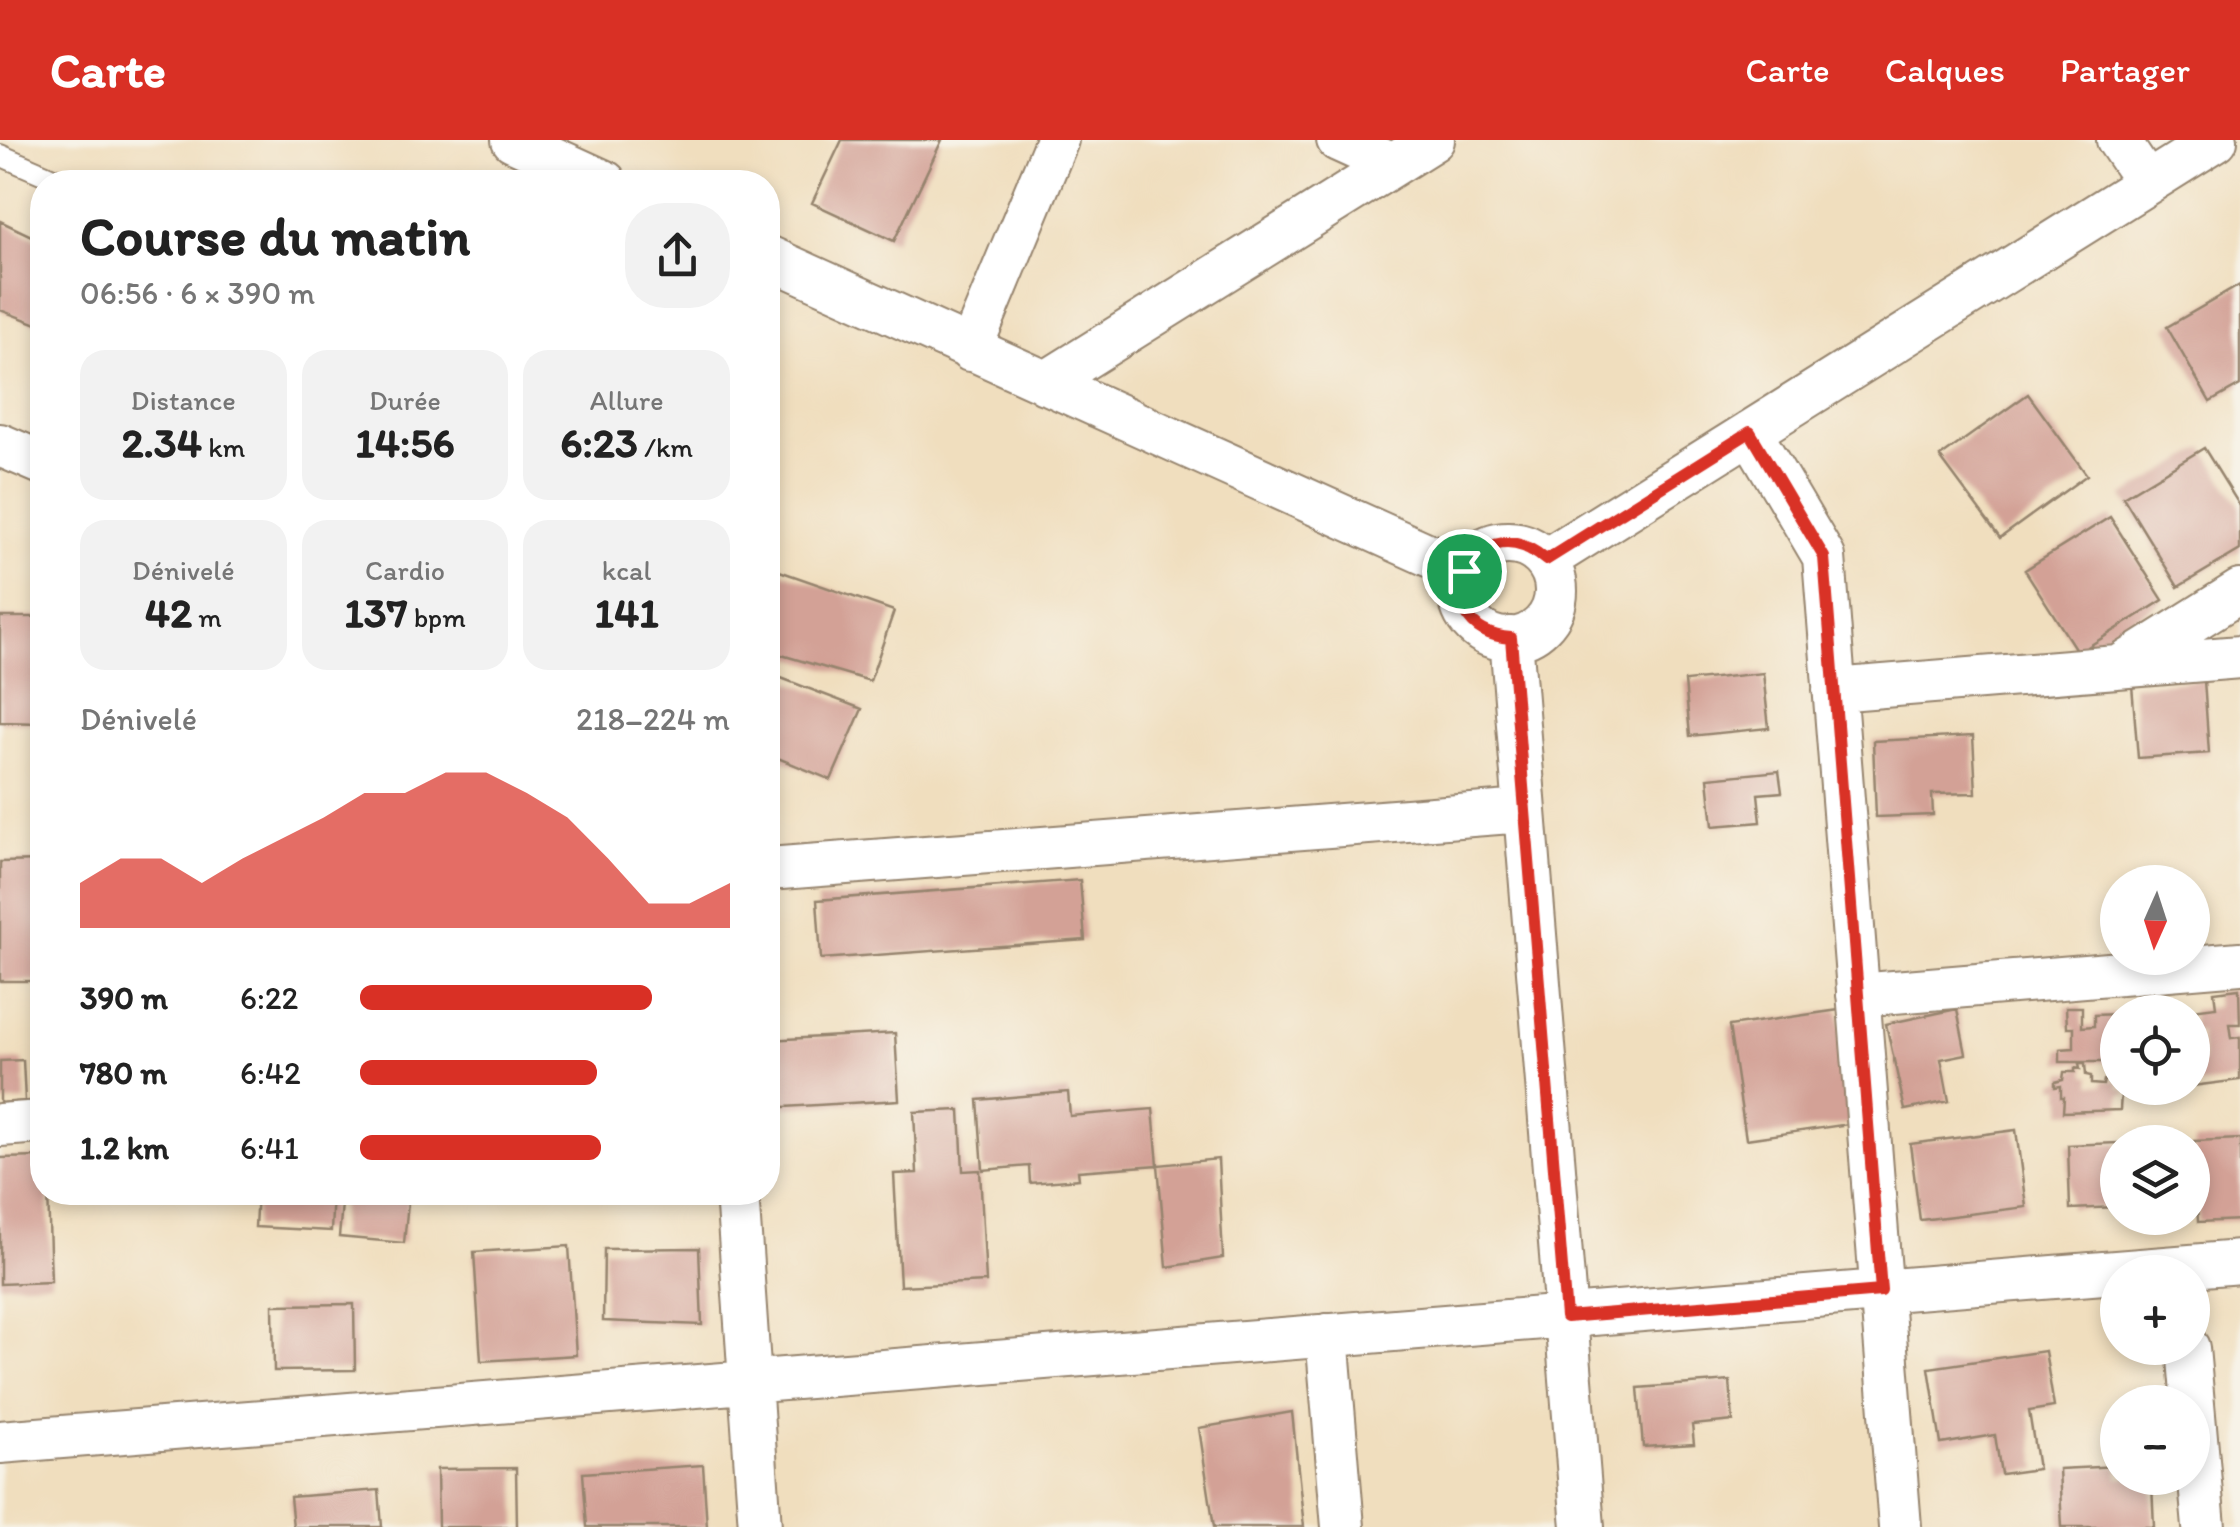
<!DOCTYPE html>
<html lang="fr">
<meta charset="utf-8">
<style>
body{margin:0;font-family:Itim,sans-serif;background:#f2f2f2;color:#222;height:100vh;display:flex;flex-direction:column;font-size:38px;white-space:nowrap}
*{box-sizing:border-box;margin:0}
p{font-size:32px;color:#767676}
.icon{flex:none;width:55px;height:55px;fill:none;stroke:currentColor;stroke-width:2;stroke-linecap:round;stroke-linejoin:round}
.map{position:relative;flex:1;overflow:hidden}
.side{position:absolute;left:30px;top:30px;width:750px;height:1035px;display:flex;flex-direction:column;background:#fff;border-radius:40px;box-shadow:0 5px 15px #0003}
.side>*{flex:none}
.needle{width:65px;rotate:183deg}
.buttons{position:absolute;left:2100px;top:725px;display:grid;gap:20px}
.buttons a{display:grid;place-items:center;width:110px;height:110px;border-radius:50%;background:#fff;box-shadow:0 5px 15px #0003;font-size:50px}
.pin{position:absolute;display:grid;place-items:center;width:85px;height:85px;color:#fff;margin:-42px;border:5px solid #fff;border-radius:50%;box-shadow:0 2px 10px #0007}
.round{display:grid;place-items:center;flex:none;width:105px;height:105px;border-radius:40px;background:#f2f2f2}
.summary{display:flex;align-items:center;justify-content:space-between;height:170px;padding:0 50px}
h1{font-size:55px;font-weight:800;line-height:75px}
.figures{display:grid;grid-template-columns:repeat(3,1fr);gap:15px;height:170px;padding:10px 50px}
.figures div{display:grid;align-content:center;border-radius:25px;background:#f2f2f2;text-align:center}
.figures b{font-size:42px;font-weight:800}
.figures small{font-size:28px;font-weight:400}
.figures p{font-size:28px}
.chart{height:280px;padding:20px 50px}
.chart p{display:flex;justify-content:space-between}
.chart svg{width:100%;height:180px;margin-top:10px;fill:#d93025;opacity:.7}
ul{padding:0 50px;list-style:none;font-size:32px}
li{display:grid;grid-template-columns:160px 120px 1fr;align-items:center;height:75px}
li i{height:25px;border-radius:12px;background:#d93025}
header{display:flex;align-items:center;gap:60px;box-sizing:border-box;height:140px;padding:0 50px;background:#d93025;color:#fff}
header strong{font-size:48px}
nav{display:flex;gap:55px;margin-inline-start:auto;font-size:35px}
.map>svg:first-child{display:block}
.building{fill:#d3a196}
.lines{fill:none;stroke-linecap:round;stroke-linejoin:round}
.lane-casing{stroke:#96846e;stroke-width:24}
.street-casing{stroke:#96846e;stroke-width:46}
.lane{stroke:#fff;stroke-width:20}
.street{stroke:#fff;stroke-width:42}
.route-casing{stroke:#fff;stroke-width:20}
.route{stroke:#d93025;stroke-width:12}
</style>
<header>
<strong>Carte</strong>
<nav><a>Carte</a><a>Calques</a><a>Partager</a></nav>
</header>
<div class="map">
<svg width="2240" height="1387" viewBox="0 0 2240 1387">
<rect width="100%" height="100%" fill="#f7f3e8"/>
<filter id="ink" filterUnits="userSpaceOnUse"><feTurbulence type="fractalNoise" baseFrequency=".01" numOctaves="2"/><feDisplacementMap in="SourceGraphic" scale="20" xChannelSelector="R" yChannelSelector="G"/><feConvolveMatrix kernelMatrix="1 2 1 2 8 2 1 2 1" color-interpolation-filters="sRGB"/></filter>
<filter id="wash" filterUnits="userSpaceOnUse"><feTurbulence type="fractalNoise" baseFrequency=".0048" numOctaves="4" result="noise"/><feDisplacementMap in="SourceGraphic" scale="40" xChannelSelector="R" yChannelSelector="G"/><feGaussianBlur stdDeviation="2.25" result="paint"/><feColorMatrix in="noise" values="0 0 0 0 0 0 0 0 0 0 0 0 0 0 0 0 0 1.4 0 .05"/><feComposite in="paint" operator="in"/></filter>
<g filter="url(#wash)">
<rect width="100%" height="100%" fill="#f0debe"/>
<g id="blocks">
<path class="building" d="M842,0H942L894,101L812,63Z
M0,81L42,101V186L0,170Z
M2240,145V245L2210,262L2167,187Z
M2028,254L2087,335L2000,398L1940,317Z
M2204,308L2240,366V410L2178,447L2123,357Z
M2110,377L2163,460L2078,513L2025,430Z
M768,427L894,471L870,541L768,511Z
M0,477H42V583L0,582Z
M768,533L862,569L831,640L768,614Z
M1763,533L1769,588L1690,596L1685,541Z
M2204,540L2209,613L2138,618L2132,545Z
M1973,596L1976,653L1932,654L1933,675L1876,677L1873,601Z
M1779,631L1782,652L1758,654L1761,682L1713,686L1708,638Z
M42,721V841H0V722Z
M1080,740L1085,800L821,819L817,760Z
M2239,849L2240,884H2229L2231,898L2240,897V940L2192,946V923L2203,921L2199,891L2192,892V870L2216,867L2214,852Z
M2066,867H2082V887L2094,886V875L2118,874V922H2060V909L2074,908V887H2067Z
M1957,869L1966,914L1941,919L1949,961L1905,970L1886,884Z
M1839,870L1856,983L1746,999L1729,886Z
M895,893L899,960L768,968V900Z
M23,920L25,961L0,963V921Z
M2079,924H2085L2086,935L2091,936V944L2103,945L2104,940L2118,941V948L2126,950V954H2121L2120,970L2063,972L2064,957H2061V946L2055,947V942L2063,940L2064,932H2075V928L2080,929Z
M1068,952L1070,976L1153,969L1158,1025L1078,1031L1079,1039L1030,1043L1029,1026L983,1030L978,960Z
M960,970L963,1031L980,1030L986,1142L900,1146L894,1034L917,1033L914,972Z
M2016,990L2026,1067L1920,1080L1910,1004Z
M2240,999V1080L2198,1082L2194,1001Z
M2118,1003V1067L2070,1069L2068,1005Z
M42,1017V1052H48L51,1142L0,1144V1018Z
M1218,1019L1223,1118L1167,1127L1158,1025Z
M257,1052H333L331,1091L255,1087Z
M343,1052H409L404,1103L339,1097Z
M569,1106L576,1215L481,1221L474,1112Z
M699,1108L702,1185L603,1181L604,1109Z
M354,1164L355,1230L274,1231L273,1165Z
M2045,1211L2054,1267L2029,1271L2038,1329L2001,1334L1995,1295L1941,1304L1929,1228Z
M1730,1241L1733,1281L1692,1285L1694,1304L1643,1307L1638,1248Z
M1292,1272L1304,1387H1214L1199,1288Z
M703,1325L707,1387H587L583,1333Z
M2118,1326V1338H2176V1344L2152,1345L2154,1387H2062L2059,1329Z
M516,1328L517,1387H438L437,1329Z
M379,1350L382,1387H293L290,1357Z"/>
</g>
</g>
<g filter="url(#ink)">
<use href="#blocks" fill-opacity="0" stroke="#96846e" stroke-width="2.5"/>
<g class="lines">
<g class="lane-casing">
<path id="lane" d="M0,15L62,42"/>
</g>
<g class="street-casing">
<path id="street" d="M513,0L605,42
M1338,0L1393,25
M2118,0L2147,43
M768,117L1464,431
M970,210L1057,0
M1045,243L1433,0
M1750,292L1824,417L1900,1387
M0,305L42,323
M1460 451a48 48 0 1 1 96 0a48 48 0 1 1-96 0Z
M1546,420L2216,0
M1511,498L1583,1387
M2124,524L2240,451
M1834,550L2240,517
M768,729L1524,671
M1858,855L2240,823
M0,985L42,982
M737,1052L760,1387
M1327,1195L1343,1387
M2188,1208L2204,1387
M0,1302L2240,1122"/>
</g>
<use href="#lane" class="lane"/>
<use href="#street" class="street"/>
</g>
</g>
<g class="lines" filter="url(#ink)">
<g class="route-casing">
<path id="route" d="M1750,292L1824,417L1881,1151L1566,1177L1511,498C1417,490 1472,357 1546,420Z"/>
</g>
<use href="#route" class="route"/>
</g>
</svg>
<div class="buttons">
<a><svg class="needle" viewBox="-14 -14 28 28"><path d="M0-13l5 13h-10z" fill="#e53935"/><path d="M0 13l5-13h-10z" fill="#767676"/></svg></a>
<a><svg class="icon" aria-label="locate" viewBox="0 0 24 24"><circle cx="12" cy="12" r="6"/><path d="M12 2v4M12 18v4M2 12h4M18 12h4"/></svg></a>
<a><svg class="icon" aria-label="layers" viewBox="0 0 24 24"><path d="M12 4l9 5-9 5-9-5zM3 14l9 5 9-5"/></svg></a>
<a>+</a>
<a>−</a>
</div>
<div class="pin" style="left:1464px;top:431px;background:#1e9e55"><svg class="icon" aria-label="arrive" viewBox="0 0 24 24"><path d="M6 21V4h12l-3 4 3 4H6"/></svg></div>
<section class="side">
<div class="summary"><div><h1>Course du matin</h1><p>06:56 · 6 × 390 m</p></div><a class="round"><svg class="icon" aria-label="share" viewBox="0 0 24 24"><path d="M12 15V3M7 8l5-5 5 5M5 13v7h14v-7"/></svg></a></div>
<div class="figures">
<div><p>Distance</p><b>2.34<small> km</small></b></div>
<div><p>Durée</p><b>14:56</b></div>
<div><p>Allure</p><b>6:23<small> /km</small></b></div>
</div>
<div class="figures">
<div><p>Dénivelé</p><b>42<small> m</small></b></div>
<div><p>Cardio</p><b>137<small> bpm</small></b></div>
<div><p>kcal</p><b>141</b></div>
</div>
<div class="chart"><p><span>Dénivelé</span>218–224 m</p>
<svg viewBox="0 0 160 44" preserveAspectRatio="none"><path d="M0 44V33L10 27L20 27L30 33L40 27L50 22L60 17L70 11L80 11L90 6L100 6L110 11L120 17L130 27L140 38L150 38L160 33V44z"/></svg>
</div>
<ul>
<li><b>390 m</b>6:22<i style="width:79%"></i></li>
<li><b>780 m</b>6:42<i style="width:64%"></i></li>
<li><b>1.2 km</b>6:41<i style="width:65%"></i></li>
</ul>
</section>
</div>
